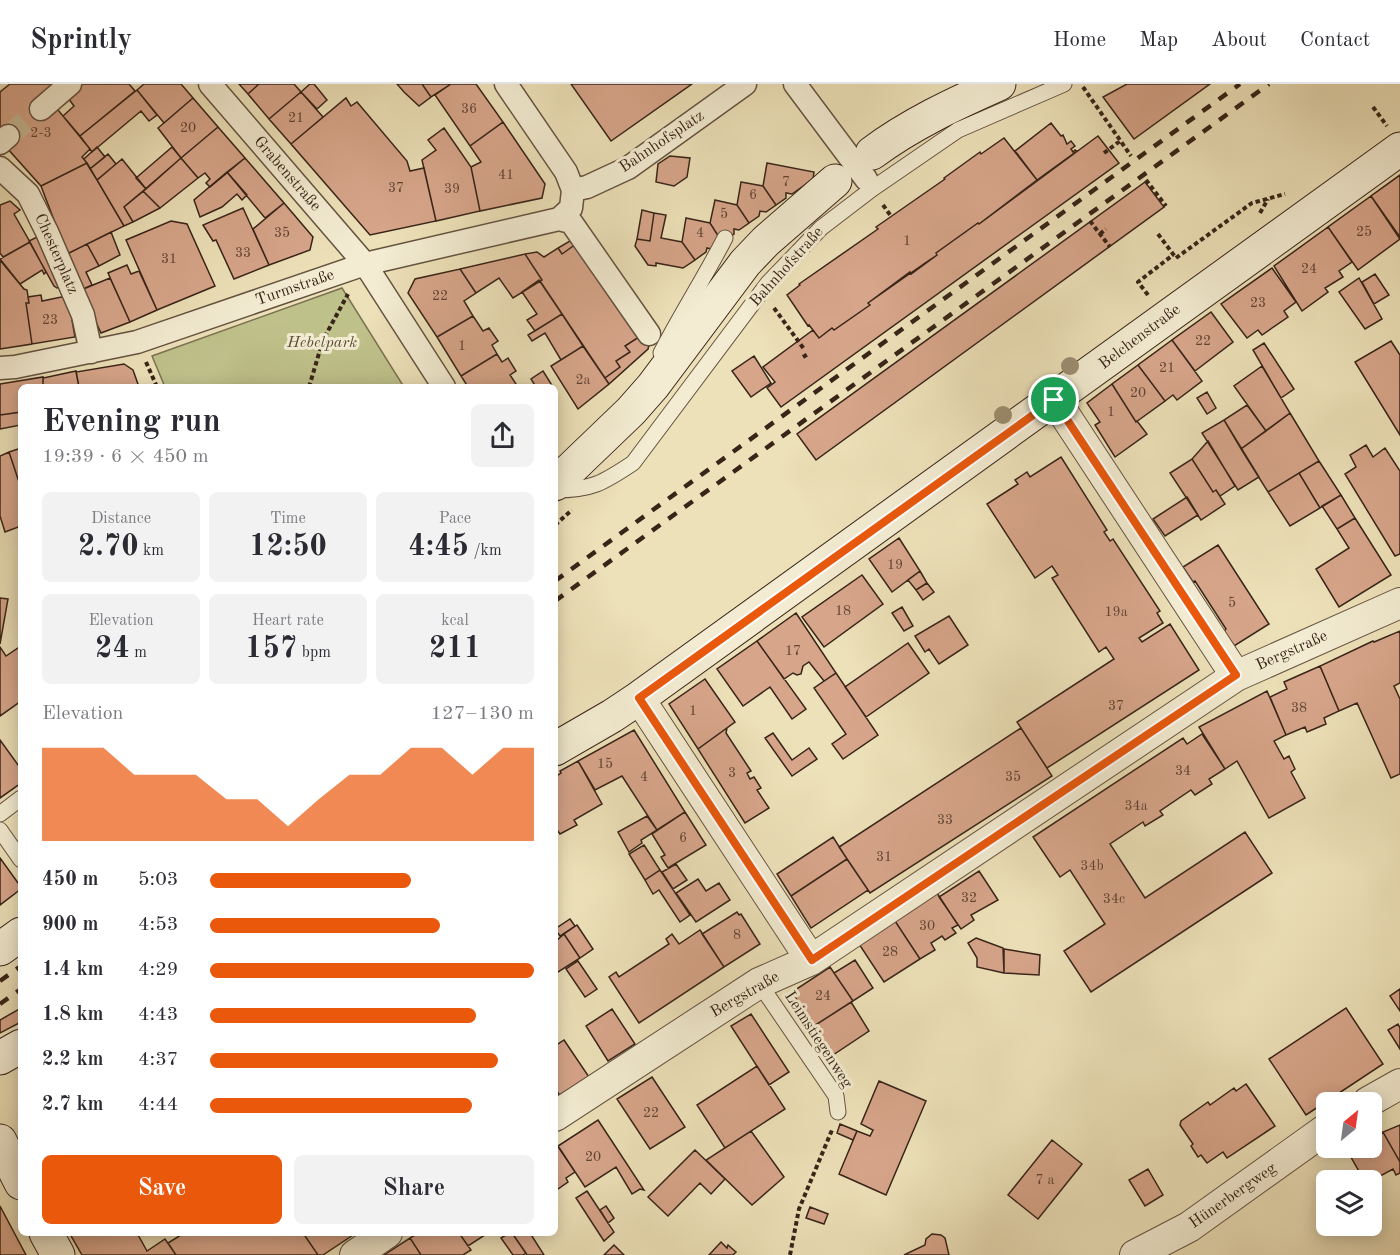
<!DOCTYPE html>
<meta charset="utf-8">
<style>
body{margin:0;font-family:"Old Standard TT",serif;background:#f2f2f3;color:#2b2b33;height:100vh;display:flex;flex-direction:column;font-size:22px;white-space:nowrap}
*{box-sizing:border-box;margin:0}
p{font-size:20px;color:#7c7c81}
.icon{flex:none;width:33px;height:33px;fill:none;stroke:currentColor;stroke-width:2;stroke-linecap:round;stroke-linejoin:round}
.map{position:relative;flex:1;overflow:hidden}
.sheet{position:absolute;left:18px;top:300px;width:540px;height:852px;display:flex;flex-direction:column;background:#fff;border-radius:9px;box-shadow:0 3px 15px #0003}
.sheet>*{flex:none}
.needle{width:39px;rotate:29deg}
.tools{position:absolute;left:1316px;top:1008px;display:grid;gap:12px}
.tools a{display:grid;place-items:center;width:66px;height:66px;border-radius:9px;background:#fff;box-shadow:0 3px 15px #0003;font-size:30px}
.pin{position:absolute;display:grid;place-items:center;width:51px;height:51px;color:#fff;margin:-26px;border:3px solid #fff;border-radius:50%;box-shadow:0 2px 6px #0007}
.round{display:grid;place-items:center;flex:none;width:63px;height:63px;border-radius:9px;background:#f2f2f3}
.head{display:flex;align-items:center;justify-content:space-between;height:102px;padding:0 24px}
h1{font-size:33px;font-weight:800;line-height:45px}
.stats{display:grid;grid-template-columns:repeat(3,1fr);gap:9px;height:102px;padding:6px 24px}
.stats div{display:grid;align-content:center;border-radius:9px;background:#f2f2f3;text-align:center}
.stats b{font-size:30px;font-weight:800}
.stats small{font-size:16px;font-weight:400}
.stats p{font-size:16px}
.chart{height:168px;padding:12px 24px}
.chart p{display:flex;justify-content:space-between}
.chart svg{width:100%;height:108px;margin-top:6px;fill:#ea580c;opacity:.7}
.primary-button{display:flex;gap:12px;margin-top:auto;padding:12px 24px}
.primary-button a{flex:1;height:69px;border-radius:9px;background:#ea580c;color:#fff;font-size:24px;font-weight:800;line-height:69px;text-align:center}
.primary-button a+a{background:#f2f2f3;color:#2b2b33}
ul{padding:0 24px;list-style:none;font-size:20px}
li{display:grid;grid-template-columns:96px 72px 1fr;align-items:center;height:45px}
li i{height:15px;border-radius:8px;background:#ea580c}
header{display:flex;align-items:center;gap:36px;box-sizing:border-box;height:84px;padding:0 30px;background:#fff;border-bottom:2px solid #e1e1e2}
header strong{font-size:28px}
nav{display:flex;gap:33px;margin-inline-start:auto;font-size:21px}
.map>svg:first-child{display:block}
.green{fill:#bfc18b;stroke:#7c7252;stroke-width:1.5}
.building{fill:#d7a58a;stroke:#382418;stroke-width:1.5}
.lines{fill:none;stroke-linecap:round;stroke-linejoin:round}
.pedestrian-tunnel{stroke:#c9bb99;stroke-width:22;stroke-dasharray:22 11;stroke-linecap:butt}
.service-casing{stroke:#655340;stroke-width:17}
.pedestrian-casing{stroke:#655340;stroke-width:25}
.minor-casing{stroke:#655340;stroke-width:32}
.secondary-casing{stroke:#382418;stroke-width:35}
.path{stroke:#382418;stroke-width:4;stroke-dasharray:4.5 3;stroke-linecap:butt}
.service{stroke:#f3ecd2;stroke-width:15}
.pedestrian{stroke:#f3ecd2;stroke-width:22}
.minor{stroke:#f3ecd2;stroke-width:30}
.secondary{stroke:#f3ecd2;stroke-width:33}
.rail{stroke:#382418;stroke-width:4.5;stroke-dasharray:10 10;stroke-linecap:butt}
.tree{fill:#9c8e70}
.route-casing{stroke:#fff;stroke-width:12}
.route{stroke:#ea580c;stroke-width:8}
.labels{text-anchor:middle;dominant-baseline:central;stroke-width:6;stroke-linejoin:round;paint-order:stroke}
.number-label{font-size:14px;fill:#604434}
.street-label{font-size:16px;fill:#382418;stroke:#f3ecd2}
.park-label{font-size:16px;font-style:italic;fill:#5a4b35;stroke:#f3ecd2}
</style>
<header>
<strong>Sprintly</strong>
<nav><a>Home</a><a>Map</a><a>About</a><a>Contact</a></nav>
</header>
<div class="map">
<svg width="1400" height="1171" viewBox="0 0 1400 1171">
<rect width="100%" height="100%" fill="#ede1b9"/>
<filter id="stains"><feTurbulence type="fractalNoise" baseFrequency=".00333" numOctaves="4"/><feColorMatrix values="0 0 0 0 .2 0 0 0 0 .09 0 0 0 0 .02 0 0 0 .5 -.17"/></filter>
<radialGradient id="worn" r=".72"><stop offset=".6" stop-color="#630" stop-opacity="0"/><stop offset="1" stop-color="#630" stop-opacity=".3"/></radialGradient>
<path class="green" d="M342,204L404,303H165L152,272Z"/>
<path class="building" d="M10,0H53L34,16L41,25L54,21L90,65L82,73L87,79L41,102L7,64L0,45V8Z
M81,0H129L135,7L80,52L63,32L74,22L68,14Z
M144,0H181L193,14L164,39L137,6Z
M239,0H259L248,10Z
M259,0H294L301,8L269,35L248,10Z
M310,0H314L327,16L317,25L301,8Z
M397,0H422L431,13L419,22L404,8Z
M422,0H451L431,13Z
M451,0H476L503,38L470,62L435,11Z
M571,0H692L611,57Z
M1127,0H1210L1134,55L1103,13Z
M137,6L157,31L149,37L141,27L92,68L80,52Z
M301,8L323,33L291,60L269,35Z
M193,14L218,43L181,74L158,44Z
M346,14L351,22L357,18L407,77L410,87L424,84L436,137L370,151L291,60Z
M503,38L545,100L542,114L480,127L471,83L481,78L470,62Z
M1051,39L1061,52L1063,51L1067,60L1071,57L1075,62L1071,65L1073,68L1075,66L1077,67L1037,96L1015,67Z
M218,43L245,74L210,103L206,99L210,95L205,89L198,94L181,74Z
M444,44L471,83L480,127L436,137L422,76L436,66L428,56Z
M1098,52L1119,79L781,323L767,304L775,298L763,283L813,246L819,254L832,244L834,246L870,221L868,219L925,179L937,171L936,169L978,139L979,140Z
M1004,54L1037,96L979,140L978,139L936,169L937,171L911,190L910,188L868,219L870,221L834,246L832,244L819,254L809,241L808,242L787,211L800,201L799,200L878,145L876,143L945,95L944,94L980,68L981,70Z
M97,63L105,73L90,85L84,75Z
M172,63L181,74L146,105L136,94Z
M108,70L116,80L97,96L90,85Z
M670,72L690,74L687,93L674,102L656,98L658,80Z
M181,74L198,94L160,124L143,107Z
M245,74L284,119L265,134L227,88Z
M122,75L146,105L124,123L133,138L124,142L97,96Z
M87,79L124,142L67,170L41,102Z
M767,79L814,88L813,95L792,110L786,109V114L776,121L763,102Z
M227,88L247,111L242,116L237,110L222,123L200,133L194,116Z
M1400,91V153L1371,112Z
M741,98L763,102L776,121L766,128L760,127L759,132L749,139L737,121Z
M1145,98L1164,123L816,376L797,350Z
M143,107L160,124L133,138L124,123Z
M1371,112L1400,155L1358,186L1328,143Z
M715,116L737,121L749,139L739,146L734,145V150L722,158L710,139Z
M10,117L20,126L14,130L30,158L3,173L0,169V121Z
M284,119L313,153L310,166L269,181L253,145Z
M243,124L269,181L234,195L216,156L213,157L203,141Z
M642,126L654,129L650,157L637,155Z
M654,129L666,131L661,154L682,158L695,176L683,184L656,179V182L648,181L635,162L637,155L650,157Z
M686,134L710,139L722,158L711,165L707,164L706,168L695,176L682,158Z
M171,137L187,140L215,202L157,226L126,156Z
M1328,143L1352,178L1339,187L1343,193L1325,204L1328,208L1302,227L1274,182Z
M111,148L120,171L99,182L87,160Z
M41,151L60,203L57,204L54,202L29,157Z
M575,154L583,156L587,160L651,254L648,265L609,300L605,294L620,283L616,277L630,268L625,262L639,253L576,160L562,170L558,164Z
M30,158L46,188L44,190L42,186L20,200L0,175Z
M87,160L99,182L86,188L92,201L81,206L67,170Z
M576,160L639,253L625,262L630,268L616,277L620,283L605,294L540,197L542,196L525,170L537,168L544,173L558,164L562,170Z
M525,170L542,196L513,214L499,194L476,209L460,185Z
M0,176L24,205L27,206L29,219H26L32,260L0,265Z
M127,181L131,190L139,187L157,226L130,238L108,189Z
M1272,184L1296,218L1284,227L1288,233L1262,251L1258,246L1247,254L1221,220Z
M460,185L476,209L464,217L473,232L437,253L408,209L415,195Z
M1375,190L1389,211L1374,220L1362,198Z
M110,194L130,238L101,249L81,206Z
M1359,194L1382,235L1365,245L1339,208Z
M539,196L562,230L535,247L527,236L537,230L522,208Z
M41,211L42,217L66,212L69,218L75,253L32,260L26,219H29L28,213Z
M1211,228L1233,258L1195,287L1172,256Z
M562,230L583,262L561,276L545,249L532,257L528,251Z
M473,232L483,247L489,244L498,257L492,261L497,270L461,292L437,253Z
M1172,256L1202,297L1177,316L1173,311L1165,317L1138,281Z
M1391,257L1400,271V351L1355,278Z
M1264,259L1294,305L1281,314L1253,266Z
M583,262L609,300L578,325L551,282Z
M497,270L502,278L508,274L516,287L510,291L518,303H468L461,292Z
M754,272L771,299L751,313L732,287Z
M124,280L133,286L139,303H79L76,288Z
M1138,281L1165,317L1136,338L1112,300Z
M1262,282L1290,329L1266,347L1234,302Z
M76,287L79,303H43V294Z
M543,287L553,303H536L531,295Z
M43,293V303H21V328L0,331V300Z
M1112,300L1136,338L1137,337L1147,350L1115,373L1095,341L1100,338L1087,319Z
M1207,308L1216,324L1207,330L1197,314Z
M1247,321L1266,347L1241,365L1224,336Z
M21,328V341L0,345V331Z
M1290,329L1319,377L1268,408L1241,365Z
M1224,336L1259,393L1238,406L1202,349Z
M1208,357L1235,402L1220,412L1216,406L1213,408L1192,375Z
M1366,361L1373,373L1385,364L1400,387V470L1395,472L1345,390L1356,383L1350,371Z
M21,364V404L9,368Z
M9,368L21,404V442L5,448L0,432V372Z
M1061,373L1107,446L1104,448L1110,457L1113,455L1160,527L1157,529L1163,539L1139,554L1142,558L1170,540L1199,586L1047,684L1017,638L1114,575L1106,563L1099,568L1052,494L1058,491L1052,482L1035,494L987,420L1018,400L1015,396L1027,388L1030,393Z
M1192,375L1213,408L1216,406L1225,420L1201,436L1170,389Z
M1319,377L1341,411L1320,424L1299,389Z
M1299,389L1320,424L1290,442L1268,408Z
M1341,411L1355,434L1337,445L1322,422Z
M1187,413L1198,431L1165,452L1153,435Z
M1355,434L1391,491L1339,523L1316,485L1349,464L1337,445Z
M899,454L920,487L892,508L869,475Z
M1218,461L1269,540L1234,562L1224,547L1226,545L1195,497L1193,498L1183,483Z
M920,487L927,499L916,506L908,496Z
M862,491L883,520L824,563L802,533Z
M927,499L934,508L923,516L916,506Z
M0,514L8,515L0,560Z
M902,523L913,542L904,547L892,529Z
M796,529L836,589L824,597L809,578L803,582L801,590L797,591L793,589L784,595L757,557Z
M949,532L968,561L939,580L929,565L925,568L915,552Z
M1400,547V599L1394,602L1400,615V690L1391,694L1357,619L1339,627L1320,582L1373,557L1374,558Z
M757,557L806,625L792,635L770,603L743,622L717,585Z
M908,559L929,589L866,633L845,603Z
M21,562V617L0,632V563L6,572Z
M1320,582L1339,627L1324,634L1326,640L1307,648L1305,643L1286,651L1270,613L1287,605L1284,598Z
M836,589L878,651L843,675L832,660L846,650L814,604Z
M705,595L735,638L698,665L669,620Z
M1267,607L1286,651L1274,657L1284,675L1289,672L1295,685L1291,688L1305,714L1269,734L1237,677L1225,685L1199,643Z
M727,644L726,649L751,687L747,689L750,695L754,693L761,704L757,706L769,724L745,739L698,665Z
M1021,644L1052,692L870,809L839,763Z
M634,646L685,728L657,746L622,692L595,706L578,677Z
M773,649L792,676L809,664L817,675L792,692L765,654Z
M1202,650L1225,685L1209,695L1212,700L1195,711L1191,706L1160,727L1163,731L1145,742L1143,738L1110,760L1145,814L1245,748L1272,789L1091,908L1064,867L1105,840L1070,786L1060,793L1033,753L1183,654L1187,660Z
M0,656L21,685V699L0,714Z
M578,677L602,720L574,736L577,741L560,750L555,743V693L561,689L560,687Z
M685,728L706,761L668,784L661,773L665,771L652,750Z
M647,732L657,746L641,756L642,759L629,768L618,748Z
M833,753L847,775L791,812L777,790Z
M644,761L660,786L645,796L629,770Z
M0,774L21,803V805L0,821Z
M847,775L868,806L811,844L791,812Z
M676,780L687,796L673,805L662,788Z
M660,786L690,831L680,838L659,806L653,810L645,796Z
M979,787L998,816L971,831L974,836L961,845L939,813Z
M698,795L706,807L719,799L730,816L696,838L676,809Z
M937,809L958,841L952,844L956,849L945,856L942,852L931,859L935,866L920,875L895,837Z
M737,828L739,831L741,830L760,860L724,883L702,850Z
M570,835L575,842L560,852L555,845Z
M895,837L920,875L884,898L859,860Z
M577,841L593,865L580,874L564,850Z
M700,846L724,883L639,939L609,893L616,888L619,893L669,860L666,855L672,850L679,860Z
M564,850L580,874L555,890V858Z
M976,854L1003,864L1004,889L977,883V874L968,859Z
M1004,865L1040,871L1039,891L1004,889Z
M855,876L873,904L853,917L834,889Z
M578,877L597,905L585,913L566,885Z
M830,883L853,917L814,942L792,908Z
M1400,905V927L1390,912Z
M851,918L869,947L833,971L814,942Z
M21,924V938L0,949V936Z
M1346,924L1383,980L1306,1031L1269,975Z
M612,925L635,960L608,977L586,942Z
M751,930L789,988L769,1001L731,942Z
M1398,940L1400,944V965L1388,946Z
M564,956L589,993L560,1012L555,1004V962Z
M757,982L785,1025L725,1064L697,1021Z
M652,993L685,1043L650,1065L617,1015Z
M879,997L926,1017L886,1111L839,1090L857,1047L870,1052L873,1046L861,1040Z
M1246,1000L1275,1042L1227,1074L1223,1068L1207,1079L1201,1071L1198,1073L1191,1062L1193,1060L1180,1041L1181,1037L1208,1018L1210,1021L1234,1004L1236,1007Z
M598,1036L644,1106L640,1105L632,1110L616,1083L585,1103L558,1062Z
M840,1040L857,1047L853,1056L837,1049Z
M1400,1041V1078L1383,1048Z
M751,1047L784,1093L752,1121L706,1076Z
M1383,1048L1400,1078V1089L1396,1091L1393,1085L1371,1097L1364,1096L1348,1068L1355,1064H1371V1055Z
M1052,1056L1082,1080L1038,1135L1008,1111Z
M555,1058L575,1088L566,1094L568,1098L555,1107Z
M695,1066L725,1095L711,1110L700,1099L668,1132L648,1113Z
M1148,1085L1163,1111L1145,1122L1129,1096Z
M587,1107L614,1148L604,1157L576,1114Z
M0,1122L26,1171H0Z
M606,1122L614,1134L608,1139L600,1126Z
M810,1123L828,1130L824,1140L806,1134Z
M72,1149H123L124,1151L129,1149H137L147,1167L165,1155L176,1171H82L70,1150Z
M184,1149H303L318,1171H176L168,1159Z
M303,1149H356L323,1171H318Z
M418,1149H459L471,1166L463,1171H421L410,1154Z
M459,1149H488L468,1162Z
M509,1149H512L526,1169L523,1171H513L501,1154Z
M512,1149H530L544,1171H527Z
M932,1150L941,1151L945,1154L949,1171H904L925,1161L926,1155Z
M410,1154L421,1171H384Z
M721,1158L727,1164L728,1161L736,1168L733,1171H709Z
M614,1161L624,1171H604Z"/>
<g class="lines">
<path class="pedestrian-tunnel" d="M8,52L41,25"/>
<g class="service-casing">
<path id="service" d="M661,269C681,230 705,193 725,154
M555,406C592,406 603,399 633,379L768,199L821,144L872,105L958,46L1064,0
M0,730L21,714
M0,746L21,776
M759,899L836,1012L838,1028"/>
</g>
<g class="pedestrian-casing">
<path id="pedestrian" d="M210,0L365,180L444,303
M795,0L866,95
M41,25L70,0
M0,59L8,52
M0,84L28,110L47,148L83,231L91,268
M573,106L587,103L628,84L745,0
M559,135L571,138L649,250
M0,284L15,283L137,258L365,180L559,135L571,124L573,106L566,88L506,0"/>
</g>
<g class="minor-casing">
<path id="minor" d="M1055,316L1236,592
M639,614L811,876
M1368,1018L1400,1000
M555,1032L759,899L811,876L1236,592L1400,519
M355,1171L387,1149
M1135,1171L1189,1143L1326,1045"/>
</g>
<g class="secondary-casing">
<path id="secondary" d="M872,69C911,40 954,20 999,0
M555,400L631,327L653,302L745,179L766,157L835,97
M555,665L612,632L639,614L1400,65
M0,865L21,850
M0,974L21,962
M0,1057L21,1099
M46,1149L58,1171"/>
</g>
<path class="path" d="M1083,3L1131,72
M1373,23L1387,42
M1104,69L1120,57
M1146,96L1166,122
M883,121L891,132
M1260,129L1268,115
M1090,137L1110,163
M1100,150L1106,145
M1158,150L1176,174L1252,119L1285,110
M1148,211L1138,198L1173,171
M774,224L804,265
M803,273L808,270
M146,278L157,303
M309,303L323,256L348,210
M555,441L572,426
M790,1171L799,1125L832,1046"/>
<use href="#service" class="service"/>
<use href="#pedestrian" class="pedestrian"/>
<use href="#minor" class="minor"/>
<use href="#secondary" class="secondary"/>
<path class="rail" d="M555,497L1240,0
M555,517L1269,0
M0,897L21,882
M0,920L21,905"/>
</g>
<g class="tree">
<circle cx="1070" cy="282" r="9"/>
<circle cx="1003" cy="331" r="9"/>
</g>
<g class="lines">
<g class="route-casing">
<path id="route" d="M1054,316L1236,591L812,876L639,614Z"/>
</g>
<use href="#route" class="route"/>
</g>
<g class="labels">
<g class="number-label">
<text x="469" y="25">36</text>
<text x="296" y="34">21</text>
<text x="188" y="44">20</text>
<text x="41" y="49">2-3</text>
<text x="506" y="91">41</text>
<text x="786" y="98">7</text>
<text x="396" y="104">37</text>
<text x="452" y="105">39</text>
<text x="753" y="111">6</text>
<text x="724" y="130">5</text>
<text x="1364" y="148">25</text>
<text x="282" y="149">35</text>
<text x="700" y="149">4</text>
<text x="907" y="157">1</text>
<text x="243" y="169">33</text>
<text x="169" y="175">31</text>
<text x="1309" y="185">24</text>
<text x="440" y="212">22</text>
<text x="1258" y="219">23</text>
<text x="50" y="236">23</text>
<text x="1203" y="257">22</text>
<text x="462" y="262">1</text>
<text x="1167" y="284">21</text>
<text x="583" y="296">2a</text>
<text x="1138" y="309">20</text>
<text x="1111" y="328">1</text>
<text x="895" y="481">19</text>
<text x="1232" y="519">5</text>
<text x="843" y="527">18</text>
<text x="1116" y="528">19a</text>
<text x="793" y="567">17</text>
<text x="1116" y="622">37</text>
<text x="1299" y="624">38</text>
<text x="693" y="627">1</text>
<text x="605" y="680">15</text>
<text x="1183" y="687">34</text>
<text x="732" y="689">3</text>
<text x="644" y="693">4</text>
<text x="1013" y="693">35</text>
<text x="1136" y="722">34a</text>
<text x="945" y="736">33</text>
<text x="683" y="754">6</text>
<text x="884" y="773">31</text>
<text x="1092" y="782">34b</text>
<text x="969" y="814">32</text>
<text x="1114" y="815">34c</text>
<text x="927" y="842">30</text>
<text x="737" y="851">8</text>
<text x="890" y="868">28</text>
<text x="823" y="912">24</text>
<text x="651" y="1029">22</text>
<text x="593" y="1073">20</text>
<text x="1045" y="1096">7 a</text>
</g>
<g class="street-label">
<text transform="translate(662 58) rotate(-34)">Bahnhofsplatz</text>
<text transform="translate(287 90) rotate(49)">Grabenstraße</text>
<text transform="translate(56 170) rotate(66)">Chesterplatz</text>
<text transform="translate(787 183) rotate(-48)">Bahnhofstraße</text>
<text transform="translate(295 204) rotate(-19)">Turmstraße</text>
<text transform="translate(1140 253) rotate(-37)">Belchenstraße</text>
<text transform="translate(1292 567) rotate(-24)">Bergstraße</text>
<text transform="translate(745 911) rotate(-30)">Bergstraße</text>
<text transform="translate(818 956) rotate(57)">Leimstiegenweg</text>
<text transform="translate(1233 1112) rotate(-35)">Hünerbergweg</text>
</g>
<g class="park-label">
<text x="322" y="259">Hebelpark</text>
</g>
</g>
<rect width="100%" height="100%" filter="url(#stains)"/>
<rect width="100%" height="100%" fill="url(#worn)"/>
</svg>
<div class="tools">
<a><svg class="needle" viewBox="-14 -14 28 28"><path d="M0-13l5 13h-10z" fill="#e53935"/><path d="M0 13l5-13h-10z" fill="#7c7c81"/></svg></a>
<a><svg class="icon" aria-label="layers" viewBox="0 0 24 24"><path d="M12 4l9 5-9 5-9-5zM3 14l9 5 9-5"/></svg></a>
</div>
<div class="pin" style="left:1054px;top:316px;background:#1e9e55"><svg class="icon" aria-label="arrive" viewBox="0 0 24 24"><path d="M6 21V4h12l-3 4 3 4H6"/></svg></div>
<section class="sheet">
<div class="head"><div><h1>Evening run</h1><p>19:39 · 6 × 450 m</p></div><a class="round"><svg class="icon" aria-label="share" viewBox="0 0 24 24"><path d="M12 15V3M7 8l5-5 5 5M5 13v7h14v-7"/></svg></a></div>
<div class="stats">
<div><p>Distance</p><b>2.70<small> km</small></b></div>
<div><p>Time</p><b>12:50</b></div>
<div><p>Pace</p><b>4:45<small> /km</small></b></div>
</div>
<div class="stats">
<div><p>Elevation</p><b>24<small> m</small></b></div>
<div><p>Heart rate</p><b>157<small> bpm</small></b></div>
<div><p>kcal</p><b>211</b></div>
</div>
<div class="chart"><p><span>Elevation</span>127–130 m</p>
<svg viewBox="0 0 160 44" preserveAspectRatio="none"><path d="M0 44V6L10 6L20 6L30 17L40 17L50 17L60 27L70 27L80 38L90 27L100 17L110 17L120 6L130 6L140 17L150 6L160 6V44z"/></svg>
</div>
<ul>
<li><b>450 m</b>5:03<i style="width:62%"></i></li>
<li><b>900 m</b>4:53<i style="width:71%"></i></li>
<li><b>1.4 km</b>4:29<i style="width:100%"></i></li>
<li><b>1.8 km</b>4:43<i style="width:82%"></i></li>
<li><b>2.2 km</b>4:37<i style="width:89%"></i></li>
<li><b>2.7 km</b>4:44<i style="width:81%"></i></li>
</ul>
<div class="primary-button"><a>Save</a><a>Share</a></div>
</section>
</div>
